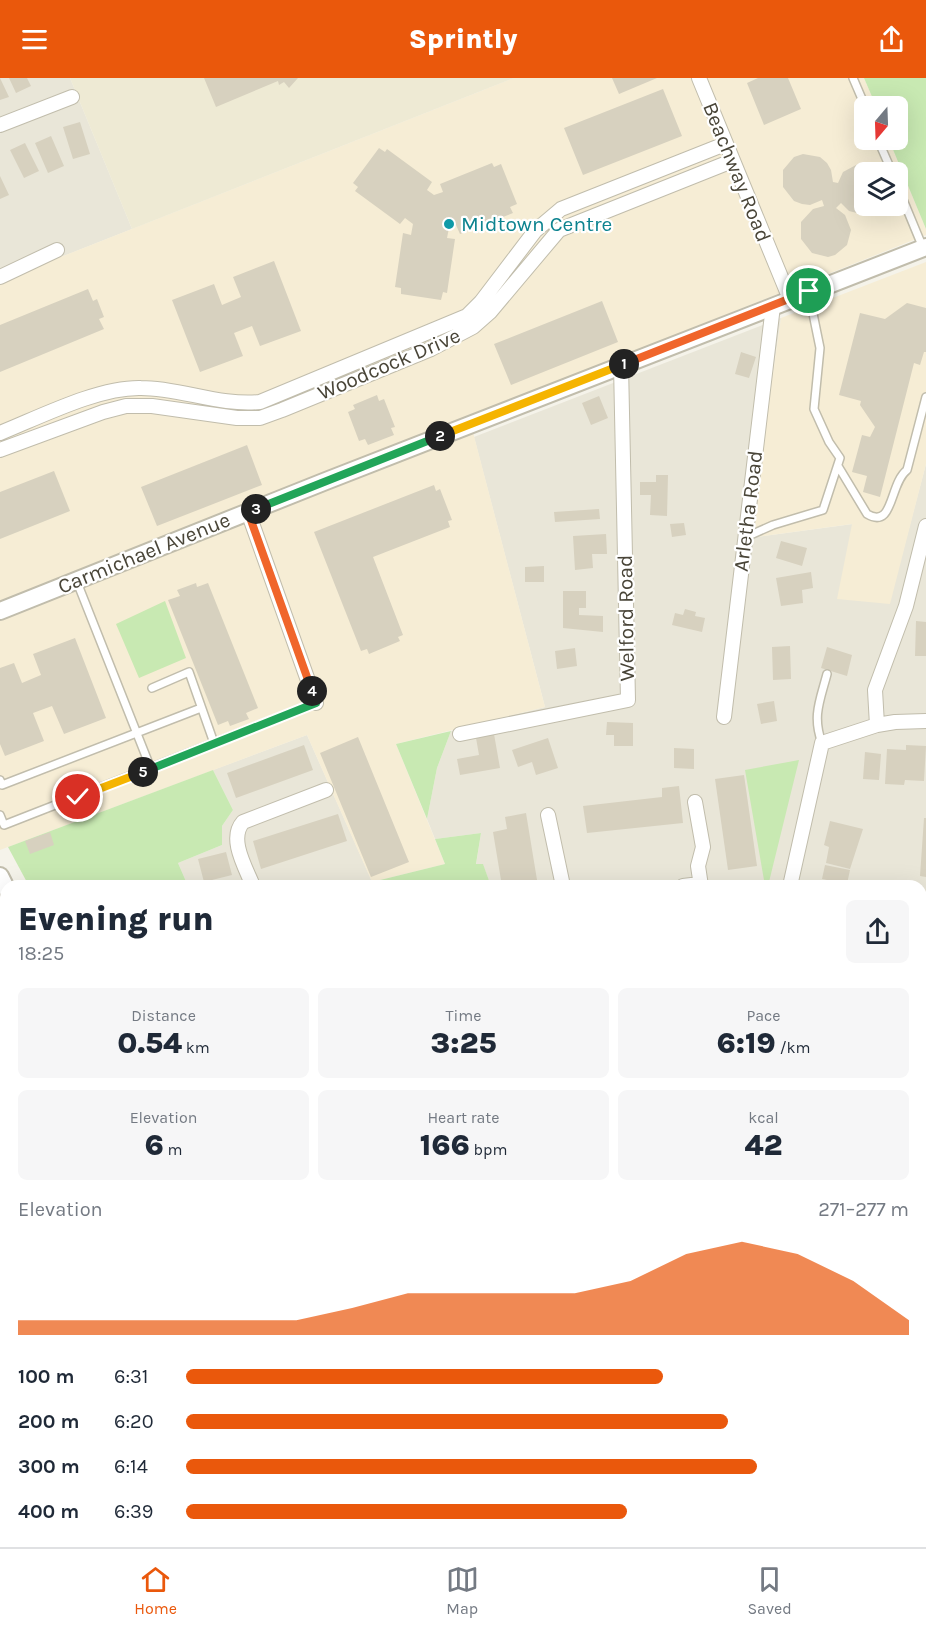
<!DOCTYPE html>
<meta charset="utf-8">
<style>
body{margin:0;font-family:Karla,sans-serif;background:#f6f6f7;color:#1f2937;height:100vh;display:flex;flex-direction:column;font-size:22px;white-space:nowrap}
*{box-sizing:border-box;margin:0}
p{font-size:20px;color:#747a83}
.icon{flex:none;width:33px;height:33px;fill:none;stroke:currentColor;stroke-width:2;stroke-linecap:round;stroke-linejoin:round}
.map{position:relative;flex:1;overflow:hidden}
.side{position:absolute;left:0px;top:802px;width:927px;height:668px;display:flex;flex-direction:column;background:#fff;border-radius:18px 18px 0 0;box-shadow:0 6px 24px #0002}
.side>*{flex:none}
.needle{width:39px;rotate:199deg}
.buttons{position:absolute;left:854px;top:18px;display:grid;gap:12px}
.buttons a{display:grid;place-items:center;width:54px;height:54px;border-radius:9px;background:#fff;box-shadow:0 6px 24px #0002;font-size:30px}
.pin{position:absolute;display:grid;place-items:center;width:51px;height:51px;color:#fff;margin:-26px;border:3px solid #fff;border-radius:50%;box-shadow:0 2px 6px #0007}
.km{position:absolute;width:30px;height:30px;margin:-15px;border-radius:50%;background:#222;color:#fff;font-size:16px;line-height:30px;text-align:center}
.round{display:grid;place-items:center;flex:none;width:63px;height:63px;border-radius:9px;background:#f6f6f7}
.overview{display:flex;align-items:center;justify-content:space-between;height:102px;padding:0 18px}
h1{font-size:33px;font-weight:800;line-height:45px}
.metrics{display:grid;grid-template-columns:repeat(3,1fr);gap:9px;height:102px;padding:6px 18px}
.metrics div{display:grid;align-content:center;border-radius:9px;background:#f6f6f7;text-align:center}
.metrics b{font-size:30px;font-weight:800}
.metrics small{font-size:16px;font-weight:400}
.metrics p{font-size:16px}
.chart{height:168px;padding:12px 18px}
.chart p{display:flex;justify-content:space-between}
.chart svg{width:100%;height:108px;margin-top:6px;fill:#ea580c;opacity:.7}
ul{padding:0 18px;list-style:none;font-size:20px}
li{display:grid;grid-template-columns:96px 72px 1fr;align-items:center;height:45px}
li i{height:15px;border-radius:8px;background:#ea580c}
header{display:flex;justify-content:space-between;align-items:center;height:78px;padding:0 18px;background:#ea580c;color:#fff;font-size:27px;font-weight:800}
.tab-bar{display:flex;justify-content:space-around;align-items:center;height:84px;border-top:2px solid #e0e1e3;background:#fff;font-size:16px;color:#747a83}
.tab-bar a{display:grid;justify-items:center;gap:3px}
.tab-bar .current{color:#ea580c}
.map>svg:first-child{display:block}
.residential{fill:#e9e6d8}
.commercial{fill:#f6edd5;fill-rule:evenodd}
.education{fill:#eeead4}
.green{fill:#c8e9b2}
.lines{fill:none;stroke-linecap:round;stroke-linejoin:round}
.stream{stroke:#a6c8f1;stroke-width:4}
.building{fill:#d7d1bf}
.service-casing{stroke:#c1bdac;stroke-width:10}
.minor-casing{stroke:#c1bdac;stroke-width:16}
.tertiary-casing{stroke:#c1bdac;stroke-width:20}
.primary-casing{stroke:#e5d267;stroke-width:24}
.motorway-casing{stroke:#dfbb39;stroke-width:27}
.service{stroke:#fff;stroke-width:7}
.minor{stroke:#fff;stroke-width:14}
.tertiary{stroke:#fff;stroke-width:16}
.primary{stroke:#fff199;stroke-width:21}
.motorway{stroke:#ffe36b;stroke-width:24}
.split-1-casing{stroke:#fff;stroke-width:12}
.split-2-casing{stroke:#fff;stroke-width:12}
.split-3-casing{stroke:#fff;stroke-width:12}
.split-4-casing{stroke:#fff;stroke-width:12}
.split-5-casing{stroke:#fff;stroke-width:12}
.split-6-casing{stroke:#fff;stroke-width:12}
.split-1{stroke:#f0652b;stroke-width:8}
.split-2{stroke:#f5b400;stroke-width:8}
.split-3{stroke:#22a559;stroke-width:8}
.split-4{stroke:#f0652b;stroke-width:8}
.split-5{stroke:#22a559;stroke-width:8}
.split-6{stroke:#f5b400;stroke-width:8}
.culture-dot{fill:#0f9aa8;stroke:#fff;stroke-width:2}
.labels{text-anchor:middle;dominant-baseline:central;stroke-width:4.5;stroke-linejoin:round;paint-order:stroke}
.street-label{font-size:21px;fill:#494538;stroke:#fff}
.culture-label{font-size:21px;fill:#0d838f;stroke:#fff;text-anchor:start}
</style>
<header><svg class="icon" aria-label="menu" viewBox="0 0 24 24"><path d="M4 6h16M4 12h16M4 18h16"/></svg>Sprintly<svg class="icon" aria-label="share" viewBox="0 0 24 24"><path d="M12 15V3M7 8l5-5 5 5M5 13v7h14v-7"/></svg></header>
<div class="map">
<svg width="926" height="1469" viewBox="0 0 926 1469">
<rect width="100%" height="100%" fill="#f5f3ea"/>
<path class="residential" d="M0,0H70L132,151L0,203Z
M781,240L749,460L853,446L889,526L926,386V1351L921,1350V808H491L483,787H476L481,755L435,761L427,741L437,690L451,653L545,629L474,359Z
M307,657L374,808H188L178,785L222,767V748L233,732L213,692Z
M414,1464H494L495,1469H414Z"/>
<path class="commercial" d="M514,0H864L876,28H864V62H889L926,151V157L469,339L545,629L396,666L445,786L372,804L307,657L0,772V203ZM864,94H897V128H864Z
M926,184V386L890,526L837,521L852,446L749,460L781,240Z
M0,835L6,849V926L0,928Z
M6,1013V1055L0,1052V1014Z
M183,1464H414V1469H182Z
M494,1464H792V1469H495Z"/>
<path class="education" d="M70,0H514L132,151Z"/>
<path class="green" d="M864,0H926V151L889,62H897V28H876Z
M165,523L186,580L139,600L116,546Z
M451,653L437,690L427,741L396,666Z
M799,682L768,808H765L745,692Z
M213,692L233,732L222,748V767L178,785L188,808H29L8,769Z
M481,755L476,786H483L491,808H374L372,804L445,786L435,761Z
M6,926V971L0,972V928Z
M0,1052L6,1055V1112L0,1102Z
M0,1123L6,1147V1370L0,1375Z
M3,1441H6V1464H113L110,1469H3L0,1465Z
M128,1464H183L182,1469H124Z"/>
<g class="lines">
<path class="stream" d="M0,1253H3"/>
</g>
<path class="building" d="M0,0L9,19L0,22Z
M9,0H27L31,8L16,15Z
M204,0H298L289,10L284,4L279,7L278,3L216,29Z
M612,0H657L619,16Z
M758,0H788L801,31L764,47L747,5Z
M663,11L682,58L583,97L564,50Z
M80,44L90,76L73,81L63,49Z
M51,58L64,88L48,95L35,65Z
M25,65L39,93L24,100L10,72Z
M379,70L385,74L387,71L432,104L427,112L434,117L443,114L440,106L492,85L494,89L501,86L517,126L510,129L513,135L460,156L456,147L449,150L447,160L455,161L447,215L443,214L441,222L401,216V210L395,209L403,155L411,157L413,146L405,140L400,146L355,113L358,109L353,105Z
M803,76L820,79L827,85L831,92L833,104L838,105L843,94L858,86H867L882,94H864V128H883L879,131L865,137L849,133L841,125L836,130L845,137L851,152L847,167L835,177L828,179L812,175L801,161V144L813,131L824,128L822,122L810,127L802,126L794,123L783,109V92L794,79Z
M0,98L9,117L0,121Z
M274,183L301,253L260,268L252,248L234,255L243,278L200,294L172,222L214,206L222,227L241,219L233,199Z
M88,211L93,223L97,221L104,239L99,241L104,251L0,294V247Z
M602,223L618,264L511,307L494,266Z
M907,225L926,230V274H924L920,287L914,285L880,419L863,414L867,398L852,394L862,357L870,359L875,349L860,327L861,323L839,317L860,235L885,241Z
M741,274L756,279L749,300L735,296Z
M377,317L379,323L384,321L395,349L391,350L394,357L368,367L365,361L359,363L348,334L355,331L353,327Z
M599,318L608,340L591,347L582,325Z
M247,367L262,407L157,448L141,409Z
M54,393L70,433L0,461V414Z
M656,397H668L667,438L650,437L651,417H640V404H656Z
M434,407L436,413L440,411L452,442L448,443L450,449L373,479L403,557L398,559L400,563L369,576L367,571L361,573L314,454Z
M599,431L600,441L555,444L554,434Z
M684,445L686,457L672,459L670,446Z
M606,456L607,476H592L593,490L575,492L573,458Z
M781,463L807,470L802,488L776,480Z
M544,488V504H525V489Z
M811,494L813,510L802,512L803,525L781,528L776,500Z
M196,505L197,509L208,505L258,630L246,635L249,641L230,648L228,643L218,647L168,522L180,518L177,512Z
M563,513H586V530H579V537L603,538V554L563,550Z
M685,531L696,534L695,538L705,540L702,554L672,547L675,535L683,537Z
M916,543L926,544V578H915Z
M75,560L106,640L64,656L52,628L33,635L44,663L5,678L0,666V590L14,585L22,605L41,597L33,576Z
M790,568L791,601L773,602L772,569Z
M827,569L852,577L847,598L821,590Z
M575,570L577,588L557,591L555,573Z
M774,623L777,643L761,646L757,626Z
M607,644L633,645V668H614V657H606Z
M494,656L500,690L460,697L457,681L479,677L476,660Z
M358,659L409,784L371,799L320,675Z
M548,660L558,690L536,697L532,684L518,689L512,672Z
M304,667L313,692L236,720L227,695Z
M906,667L926,668L924,703L905,702L904,707L885,706L887,671L906,672Z
M674,670L694,671V691L674,690Z
M865,674L881,676L879,702L863,701Z
M744,697L757,788L728,792L715,701Z
M679,708L683,745L587,755L583,728L662,719V710Z
M526,735L538,808H502L493,754L507,751L505,739Z
M338,736L347,763L261,791L253,763Z
M924,740H926V799L920,798Z
M830,743L863,751L850,791L826,785L829,769L824,767Z
M50,754L54,767L30,776L25,763Z
M226,774L232,797L204,804L198,781Z
M825,787L850,792L847,806L822,801Z
M922,833L926,834V903L921,902Z
M921,986L926,987V1020H921Z
M921,1109L926,1110V1144H921Z
M213,1464H237L239,1469H200Z
M329,1464H370V1469H329Z
M584,1464H619V1468L585,1469Z
M643,1464H672V1469H643Z
M711,1464H731V1469H710Z"/>
<g class="lines">
<g class="service-casing">
<path id="service" d="M853,0L865,28
M878,62L892,94
M897,107L923,170
M838,388L867,436C894,452 889,406 907,392L926,319
M746,459L773,447L823,432L840,380L829,364L814,331L820,270L809,216
M77,504L151,691
M152,610L189,594L214,665
M822,665C812,638 820,623 827,596
M0,702L2,707L201,630
M0,737L4,747L316,625
M921,1045L926,1046
M921,1085H926"/>
</g>
<g class="minor-casing">
<path id="minor" d="M699,0L790,221
M0,47L72,19
M0,199L57,172
M0,355C40,339 98,309 141,310C181,310 219,328 260,324L467,238L481,224L535,153L561,131L725,66
M0,372L103,334L126,328H152L237,340H260L282,332L431,271L473,249L490,234L559,152L732,83
M248,434L316,625
M724,639L773,228
M877,647L895,644L926,643
M460,656L628,622L621,287
M695,724L703,769L698,788L701,808
M548,737L563,808
M253,808C246,790 228,761 243,744L326,712
M683,808L700,806
M790,808L822,665L877,647L875,612L906,528L926,448
M921,932L926,935
M273,1464L275,1469
M483,1469L484,1464"/>
</g>
<g class="tertiary-casing">
<path id="tertiary" d="M0,533L326,403L926,169
M0,798L6,810"/>
</g>
<g class="primary-casing">
<path id="primary" d="M921,1366L926,1368
M921,1395L926,1396
M0,1402H6
M0,1429H6"/>
</g>
<g class="motorway-casing">
<path id="motorway" d="M0,978L6,977
M0,1111L6,1124
M0,1386L6,1381
M117,1469L120,1464"/>
</g>
<use href="#service" class="service"/>
<use href="#minor" class="minor"/>
<use href="#tertiary" class="tertiary"/>
<use href="#primary" class="primary"/>
<use href="#motorway" class="motorway"/>
</g>
<g class="lines">
<g class="split-1-casing">
<path id="split-1" d="M624,286L809,213"/>
</g>
<g class="split-2-casing">
<path id="split-2" d="M440,358L624,286"/>
</g>
<g class="split-3-casing">
<path id="split-3" d="M256,431L440,358"/>
</g>
<g class="split-4-casing">
<path id="split-4" d="M256,431L248,434L312,613"/>
</g>
<g class="split-5-casing">
<path id="split-5" d="M143,694L316,625L312,613"/>
</g>
<g class="split-6-casing">
<path id="split-6" d="M78,719L143,694"/>
</g>
<use href="#split-1" class="split-1"/>
<use href="#split-2" class="split-2"/>
<use href="#split-3" class="split-3"/>
<use href="#split-4" class="split-4"/>
<use href="#split-5" class="split-5"/>
<use href="#split-6" class="split-6"/>
</g>
<circle class="culture-dot" cx="449" cy="146" r="6"/>
<g class="labels">
<g class="street-label">
<text transform="translate(737 94) rotate(68)">Beachway Road</text>
<text transform="translate(389 286) rotate(-23)">Woodcock Drive</text>
<text transform="translate(748 433) rotate(-83)">Arletha Road</text>
<text transform="translate(144 475) rotate(-22)">Carmichael Avenue</text>
<text transform="translate(626 540) rotate(-91)">Welford Road</text>
</g>
<g class="culture-label">
<text x="461" y="146">Midtown Centre</text>
</g>
</g>
</svg>
<div class="buttons">
<a><svg class="needle" viewBox="-14 -14 28 28"><path d="M0-13l5 13h-10z" fill="#e53935"/><path d="M0 13l5-13h-10z" fill="#747a83"/></svg></a>
<a><svg class="icon" aria-label="layers" viewBox="0 0 24 24"><path d="M12 4l9 5-9 5-9-5zM3 14l9 5 9-5"/></svg></a>
</div>
<div class="pin" style="left:809px;top:213px;background:#1e9e55"><svg class="icon" aria-label="arrive" viewBox="0 0 24 24"><path d="M6 21V4h12l-3 4 3 4H6"/></svg></div>
<div class="pin" style="left:78px;top:719px;background:#d93025"><svg class="icon" aria-label="check" viewBox="0 0 24 24"><path d="M5 12l5 5 9-10"/></svg></div>
<b class="km" style="left:624px;top:286px">1</b>
<b class="km" style="left:440px;top:358px">2</b>
<b class="km" style="left:256px;top:431px">3</b>
<b class="km" style="left:312px;top:613px">4</b>
<b class="km" style="left:143px;top:694px">5</b>
<section class="side">
<div class="overview"><div><h1>Evening run</h1><p>18:25</p></div><a class="round"><svg class="icon" aria-label="share" viewBox="0 0 24 24"><path d="M12 15V3M7 8l5-5 5 5M5 13v7h14v-7"/></svg></a></div>
<div class="metrics">
<div><p>Distance</p><b>0.54<small> km</small></b></div>
<div><p>Time</p><b>3:25</b></div>
<div><p>Pace</p><b>6:19<small> /km</small></b></div>
</div>
<div class="metrics">
<div><p>Elevation</p><b>6<small> m</small></b></div>
<div><p>Heart rate</p><b>166<small> bpm</small></b></div>
<div><p>kcal</p><b>42</b></div>
</div>
<div class="chart"><p><span>Elevation</span>271–277 m</p>
<svg viewBox="0 0 160 44" preserveAspectRatio="none"><path d="M0 44V38L10 38L20 38L30 38L40 38L50 38L60 33L70 27L80 27L90 27L100 27L110 22L120 11L130 6L140 11L150 22L160 38V44z"/></svg>
</div>
<ul>
<li><b>100 m</b>6:31<i style="width:66%"></i></li>
<li><b>200 m</b>6:20<i style="width:75%"></i></li>
<li><b>300 m</b>6:14<i style="width:79%"></i></li>
<li><b>400 m</b>6:39<i style="width:61%"></i></li>
</ul>
</section>
</div>
<nav class="tab-bar">
<a class="current"><svg class="icon" aria-label="home" viewBox="0 0 24 24"><path d="M3 11l9-7 9 7M6 9v11h12V9"/></svg>Home</a>
<a><svg class="icon" aria-label="map" viewBox="0 0 24 24"><path d="M3 6l6-2 6 2 6-2v14l-6 2-6-2-6 2zM9 4v14M15 6v14"/></svg>Map</a>
<a><svg class="icon" aria-label="saved" viewBox="0 0 24 24"><path d="M7 4h10v16l-5-4-5 4z"/></svg>Saved</a>
</nav>
